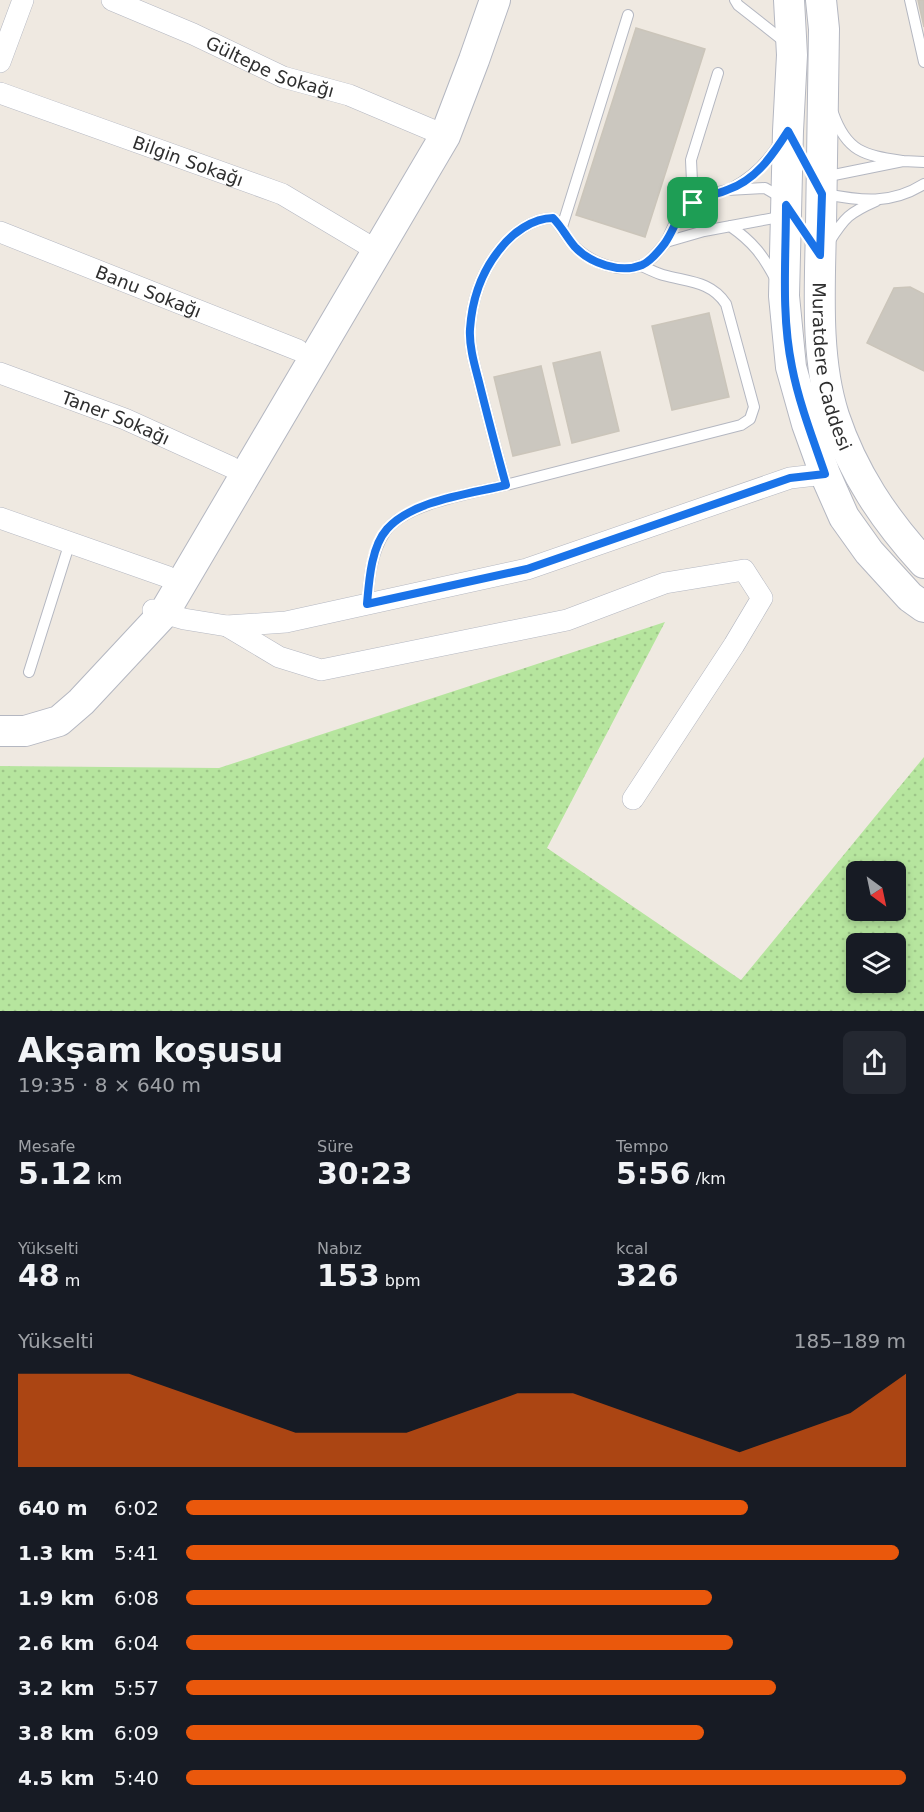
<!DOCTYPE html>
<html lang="tr">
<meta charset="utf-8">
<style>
body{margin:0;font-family:"DejaVu Sans",sans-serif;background:#242831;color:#f1f3f6;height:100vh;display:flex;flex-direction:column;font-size:22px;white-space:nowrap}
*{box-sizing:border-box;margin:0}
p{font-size:20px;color:#9ea1a6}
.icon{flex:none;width:33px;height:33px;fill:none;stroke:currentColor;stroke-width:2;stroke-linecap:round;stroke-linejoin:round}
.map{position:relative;height:1011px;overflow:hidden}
.sheet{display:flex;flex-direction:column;background:#171b24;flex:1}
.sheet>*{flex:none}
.needle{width:39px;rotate:147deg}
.buttons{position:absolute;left:846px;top:861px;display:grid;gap:12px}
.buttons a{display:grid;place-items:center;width:60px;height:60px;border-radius:9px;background:#171b24;box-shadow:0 3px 9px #0003;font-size:30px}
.pin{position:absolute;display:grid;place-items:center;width:51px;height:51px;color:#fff;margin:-26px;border-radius:12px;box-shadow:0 3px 9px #0006}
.round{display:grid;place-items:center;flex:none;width:63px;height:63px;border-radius:9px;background:#242831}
.summary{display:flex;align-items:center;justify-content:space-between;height:102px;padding:0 18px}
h1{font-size:33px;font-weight:800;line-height:45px}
.stats{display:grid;grid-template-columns:repeat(3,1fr);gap:9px;height:102px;padding:6px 18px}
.stats div{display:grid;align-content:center}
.stats b{font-size:30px;font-weight:800}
.stats small{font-size:16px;font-weight:400}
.stats p{font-size:16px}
.chart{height:168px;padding:12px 18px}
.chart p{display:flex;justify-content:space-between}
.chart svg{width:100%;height:108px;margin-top:6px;fill:#ea580c;opacity:.7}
ul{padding:0 18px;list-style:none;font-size:20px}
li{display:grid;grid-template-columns:96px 72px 1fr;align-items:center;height:45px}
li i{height:15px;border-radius:8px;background:#ea580c}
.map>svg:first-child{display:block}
.grass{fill:url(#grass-dots);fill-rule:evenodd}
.building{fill:#cbc7bf;stroke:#cbc5ba;stroke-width:1.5}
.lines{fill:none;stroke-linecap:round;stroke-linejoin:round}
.lane-casing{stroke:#b4b7c1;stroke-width:12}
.street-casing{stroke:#b4b7c1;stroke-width:22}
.secondary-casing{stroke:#b4b7c1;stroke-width:32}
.lane{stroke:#fff;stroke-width:10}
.street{stroke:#fff;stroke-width:21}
.secondary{stroke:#fff;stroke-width:30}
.route-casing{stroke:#fff;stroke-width:12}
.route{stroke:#1a73e8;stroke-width:8}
.labels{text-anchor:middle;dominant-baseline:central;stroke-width:4.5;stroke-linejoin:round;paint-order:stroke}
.street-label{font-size:18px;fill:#2e2e2e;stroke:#fff}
</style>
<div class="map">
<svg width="924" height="1011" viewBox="0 0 924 1011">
<defs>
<pattern id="grass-dots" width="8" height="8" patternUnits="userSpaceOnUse" patternTransform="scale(1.5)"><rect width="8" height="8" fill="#b6e59e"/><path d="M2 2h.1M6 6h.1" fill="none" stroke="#9dc588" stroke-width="1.8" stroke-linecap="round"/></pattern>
</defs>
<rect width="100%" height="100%" fill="#efe9e1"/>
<path class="grass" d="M665,622L547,848L741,980L924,757V1011H0V766L219,768ZM856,872H896V910H856ZM856,944H896V982H856Z"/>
<path class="building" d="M918,0H924V27Z
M636,28L705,49L645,237L576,215Z
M910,287L924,294V371L867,343L894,288Z
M709,313L729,397L672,410L652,326Z
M600,352L619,431L572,443L553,363Z
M541,366L560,445L513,456L494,377Z"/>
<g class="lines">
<g class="lane-casing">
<path id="lane" d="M735,0L738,5L785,42
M910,0L924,62
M833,113C847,153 865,155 903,161
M824,177L903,161L924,162
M732,188C753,177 767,163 779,144
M825,194C861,201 891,205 924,184
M782,200L777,195L765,188L727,190L710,194L693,203L678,216L666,242L704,231L785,216
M693,203L691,160L718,73
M730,226C753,242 763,255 776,280
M562,227L628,15
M829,242C845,217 849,213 876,201
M506,485L741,425L750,419L754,407L726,304C711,281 688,282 663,275C656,273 649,269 641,266
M367,604C369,579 371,553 385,532C404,503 474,493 506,485C496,449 487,414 478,378C474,363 469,345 470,329C472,300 482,271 500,249C512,233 533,218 553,218C562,227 567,239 576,248C592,263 620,274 642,265C652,261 659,250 666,242
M29,672L70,542"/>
</g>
<g class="street-casing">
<g id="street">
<path id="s1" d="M112,0L193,34L283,77L349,95L432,130"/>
<path d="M0,62L23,0"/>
<path id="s2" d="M0,93L282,194L366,244"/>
<path id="s3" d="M0,232L298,350"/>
<path id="s4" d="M0,373L125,419L231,467"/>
<path d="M0,518L168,577"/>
<path d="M153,610L184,619L227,626L286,622L527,569L790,478L825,474"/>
<path d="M227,626L279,657L321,670L567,620L665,583L744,570L762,598L734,645L633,799"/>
</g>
</g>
<g class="secondary-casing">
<g id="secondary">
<path d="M789,0L792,55L788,131L784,296L791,367L807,424L825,474L844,517L869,552L910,597L924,607"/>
<path id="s5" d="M821,0L824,29C823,94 822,160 821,225C820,286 815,357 834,416C853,473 884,519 924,563"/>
<path d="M0,731H25L59,721L81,702L164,613L445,136L474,60L495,0"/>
</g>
</g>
<use href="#lane" class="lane"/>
<use href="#street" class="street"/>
<use href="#secondary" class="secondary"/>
</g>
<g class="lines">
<g class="route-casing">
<path id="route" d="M788,131L822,194L820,255L786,205C786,259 781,314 792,367C799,403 813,439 825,474L790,478L527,569L367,604C369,581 371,547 387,529C413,500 470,494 506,485C496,449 487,414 478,378C474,363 469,345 470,329C472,300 482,271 500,249C512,233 533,218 553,218C562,227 567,238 575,247C590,263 620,274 642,265C651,261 659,251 665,243C676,227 675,216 693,203C704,196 715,195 727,190C756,180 772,156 788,131Z"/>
</g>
<use href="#route" class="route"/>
</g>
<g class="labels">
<g class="street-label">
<text stroke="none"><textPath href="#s1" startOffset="172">Gültepe Sokağı</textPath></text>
<text stroke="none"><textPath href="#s2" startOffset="200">Bilgin Sokağı</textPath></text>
<text stroke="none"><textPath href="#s3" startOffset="160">Banu Sokağı</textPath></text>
<text stroke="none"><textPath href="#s5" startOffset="368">Muratdere Caddesi</textPath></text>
<text stroke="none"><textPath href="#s4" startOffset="124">Taner Sokağı</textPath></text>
</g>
</g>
</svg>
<div class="buttons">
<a><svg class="needle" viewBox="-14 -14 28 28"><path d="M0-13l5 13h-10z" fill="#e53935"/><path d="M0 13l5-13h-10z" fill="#9ea1a6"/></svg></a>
<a><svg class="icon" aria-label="layers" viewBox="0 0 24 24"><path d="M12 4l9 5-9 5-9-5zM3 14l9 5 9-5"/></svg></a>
</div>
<div class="pin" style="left:693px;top:203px;background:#1e9e55"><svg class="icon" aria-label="arrive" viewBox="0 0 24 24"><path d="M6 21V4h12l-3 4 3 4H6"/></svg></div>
</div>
<section class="sheet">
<div class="summary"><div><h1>Akşam koşusu</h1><p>19:35 · 8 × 640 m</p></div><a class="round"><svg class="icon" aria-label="share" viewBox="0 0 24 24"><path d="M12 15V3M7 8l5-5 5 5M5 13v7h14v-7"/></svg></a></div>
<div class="stats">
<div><p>Mesafe</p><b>5.12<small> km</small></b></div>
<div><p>Süre</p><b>30:23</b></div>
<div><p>Tempo</p><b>5:56<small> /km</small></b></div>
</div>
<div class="stats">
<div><p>Yükselti</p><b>48<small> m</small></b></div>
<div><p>Nabız</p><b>153<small> bpm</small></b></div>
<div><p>kcal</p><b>326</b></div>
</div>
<div class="chart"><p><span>Yükselti</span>185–189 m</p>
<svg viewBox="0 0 160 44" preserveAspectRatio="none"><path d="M0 44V6L10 6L20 6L30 14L40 22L50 30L60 30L70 30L80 22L90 14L100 14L110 22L120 30L130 38L140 30L150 22L160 6V44z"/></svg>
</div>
<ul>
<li><b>640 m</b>6:02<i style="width:78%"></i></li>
<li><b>1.3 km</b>5:41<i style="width:99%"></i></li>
<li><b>1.9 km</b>6:08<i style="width:73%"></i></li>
<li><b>2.6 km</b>6:04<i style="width:76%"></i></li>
<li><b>3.2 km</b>5:57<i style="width:82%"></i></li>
<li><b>3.8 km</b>6:09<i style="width:72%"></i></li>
<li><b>4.5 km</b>5:40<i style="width:100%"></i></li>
</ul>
</section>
